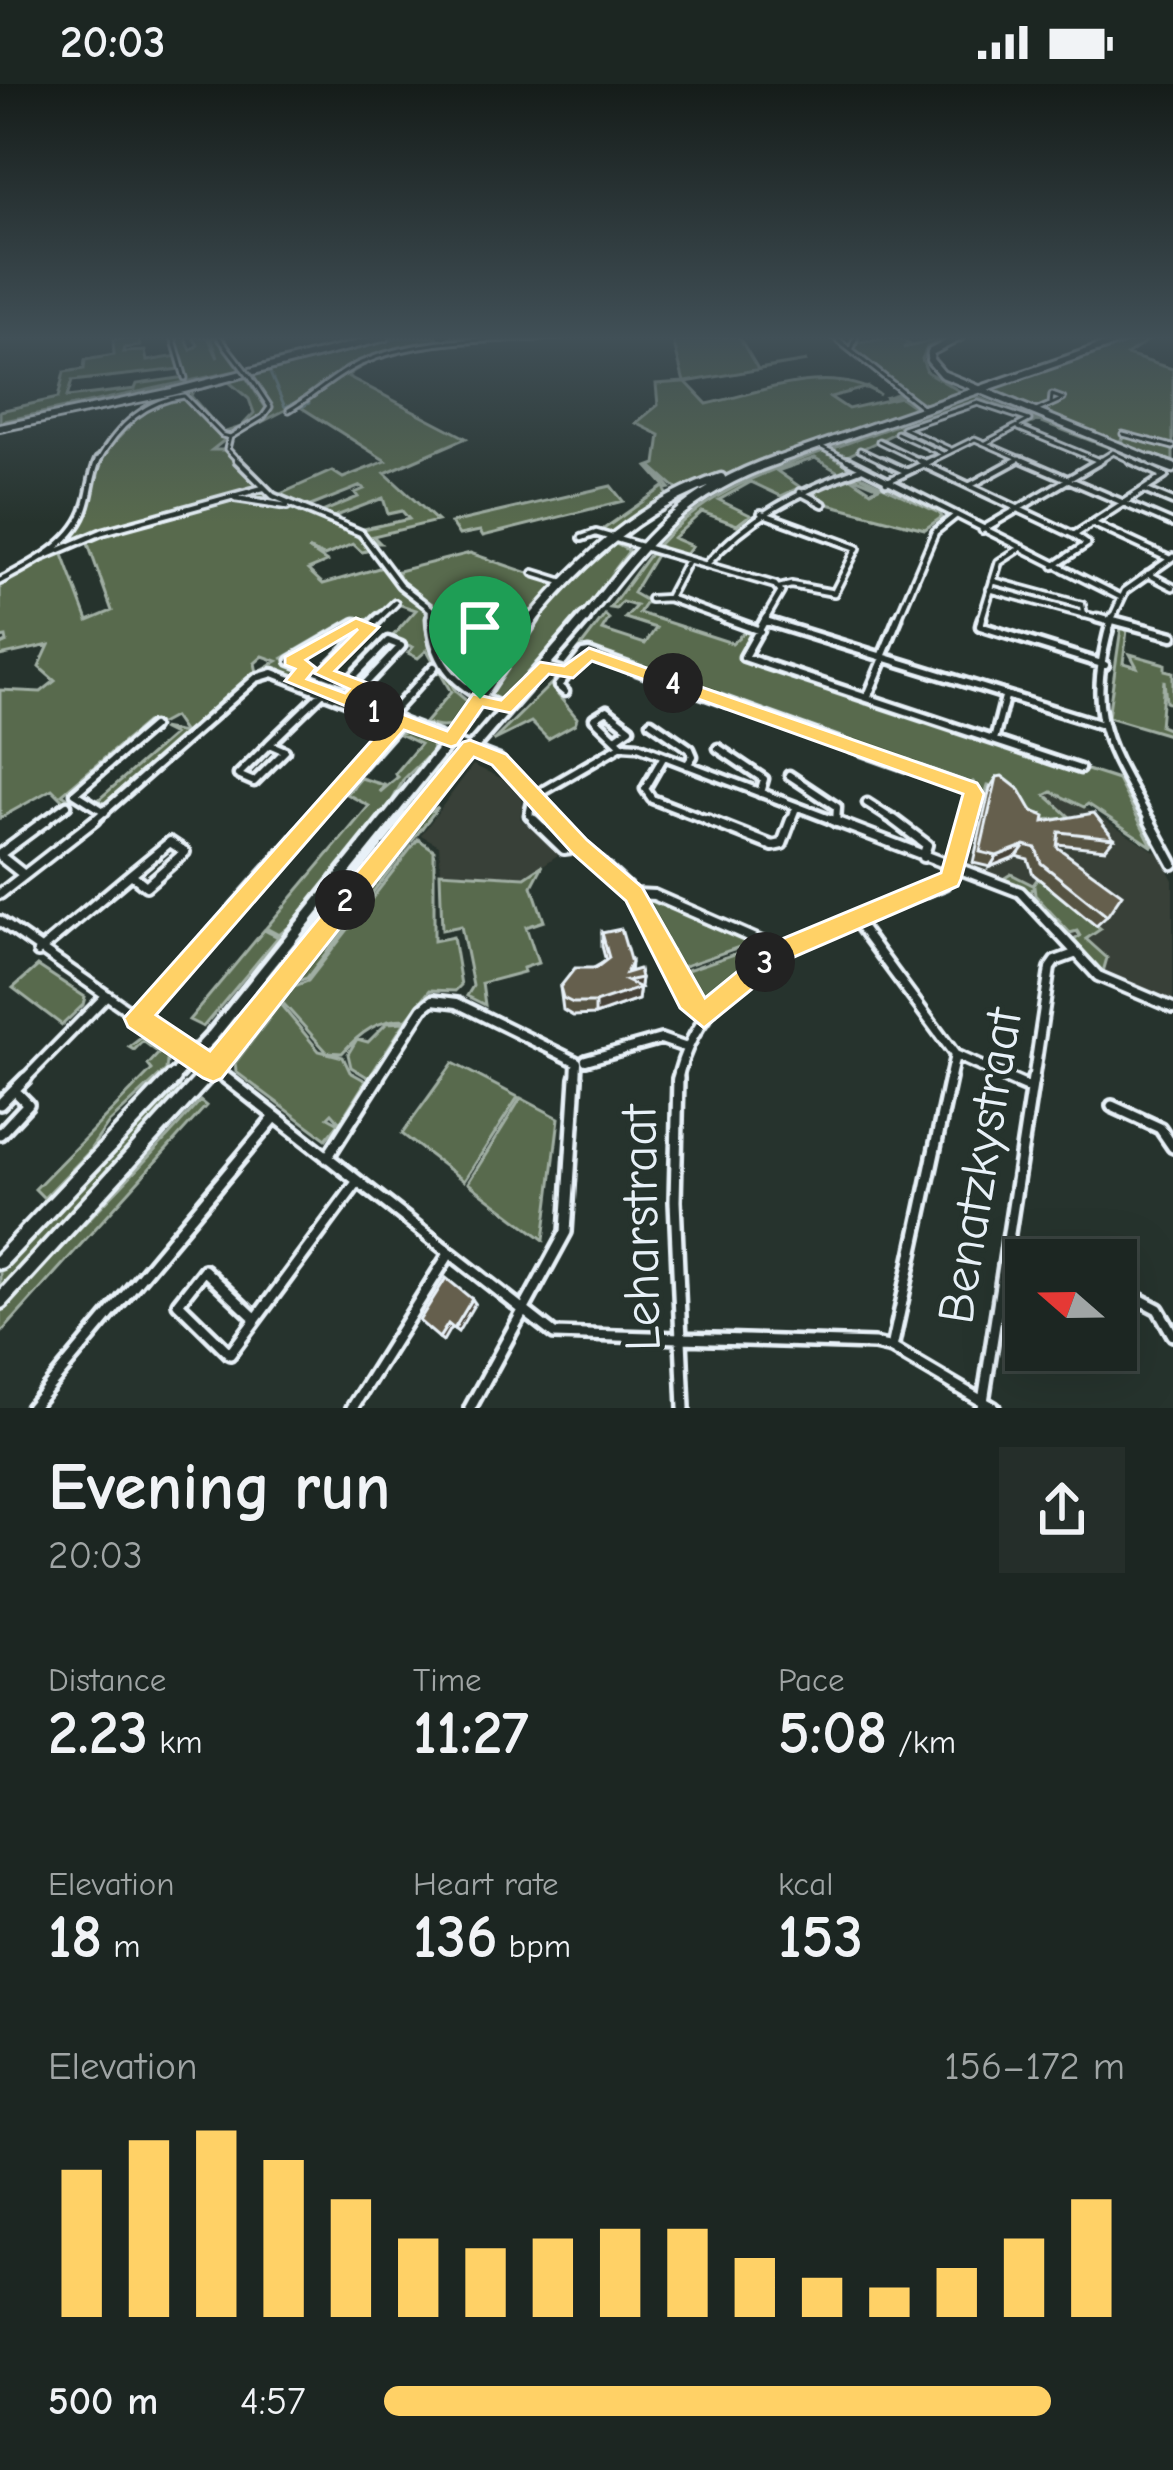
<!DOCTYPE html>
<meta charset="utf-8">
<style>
body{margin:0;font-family:"Comic Neue",sans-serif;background:#252e2a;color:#f1f3f6;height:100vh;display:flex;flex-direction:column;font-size:45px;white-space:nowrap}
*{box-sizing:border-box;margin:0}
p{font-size:39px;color:#a0a5a5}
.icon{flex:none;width:66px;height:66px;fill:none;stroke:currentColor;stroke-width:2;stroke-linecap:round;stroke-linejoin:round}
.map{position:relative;height:1324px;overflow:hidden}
.panel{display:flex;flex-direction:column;background:#1c2622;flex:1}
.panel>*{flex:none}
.needle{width:78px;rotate:290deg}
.fabs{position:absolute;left:1005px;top:1155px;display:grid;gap:24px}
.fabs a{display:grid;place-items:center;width:132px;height:132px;border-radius:0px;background:#1c2622;box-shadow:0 12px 48px #0002,0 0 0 3px #3a4340;font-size:60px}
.pin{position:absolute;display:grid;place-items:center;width:102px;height:102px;color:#fff;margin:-123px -51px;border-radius:50% 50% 50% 0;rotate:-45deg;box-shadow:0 0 12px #0007}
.pin .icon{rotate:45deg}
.km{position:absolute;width:60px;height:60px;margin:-30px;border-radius:50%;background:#222;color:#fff;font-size:33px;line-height:60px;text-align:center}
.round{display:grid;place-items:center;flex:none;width:126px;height:126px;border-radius:0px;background:#252e2a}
.overview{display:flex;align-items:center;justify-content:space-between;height:204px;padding:0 48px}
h1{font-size:66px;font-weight:700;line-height:90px}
.metrics{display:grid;grid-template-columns:repeat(3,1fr);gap:18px;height:204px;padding:12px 48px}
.metrics div{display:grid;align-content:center}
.metrics b{font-size:60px;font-weight:700}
.metrics small{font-size:33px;font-weight:400}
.metrics p{font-size:33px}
.chart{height:336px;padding:24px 48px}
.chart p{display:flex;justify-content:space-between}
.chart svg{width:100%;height:216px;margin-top:12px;stroke:#ffd166;stroke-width:6}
ul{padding:0 48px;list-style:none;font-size:39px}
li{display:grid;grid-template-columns:192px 144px 1fr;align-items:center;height:90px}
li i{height:30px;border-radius:15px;background:#ffd166}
.status{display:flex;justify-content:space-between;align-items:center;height:84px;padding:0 60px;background:#1c2622;direction:ltr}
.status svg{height:33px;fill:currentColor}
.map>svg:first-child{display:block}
.built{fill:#394037}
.green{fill:#596b4e;stroke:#a0aea3;stroke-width:3;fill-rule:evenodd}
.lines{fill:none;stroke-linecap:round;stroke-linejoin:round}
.stream{stroke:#89a2a5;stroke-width:3}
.street-far4-casing{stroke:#e8f1f8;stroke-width:9}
.street-far3-casing{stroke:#e8f1f8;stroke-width:12}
.street-far2-casing{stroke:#e8f1f8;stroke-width:15}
.street-far1-casing{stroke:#e8f1f8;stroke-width:16}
.street-casing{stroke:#e8f1f8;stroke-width:18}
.secondary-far4-casing{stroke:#e8f1f8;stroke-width:12}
.secondary-far3-casing{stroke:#e8f1f8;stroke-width:15}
.secondary-far2-casing{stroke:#e8f1f8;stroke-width:18}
.secondary-far1-casing{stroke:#e8f1f8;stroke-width:20}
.secondary-casing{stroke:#e8f1f8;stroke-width:22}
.primary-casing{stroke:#e8f1f8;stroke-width:12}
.street-far4{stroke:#26332d;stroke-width:3}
.street-far3{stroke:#26332d;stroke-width:4.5}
.street-far2{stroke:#26332d;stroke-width:6}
.street-far1{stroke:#26332d;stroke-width:8}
.street{stroke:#26332d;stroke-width:9}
.secondary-far4{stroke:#26332d;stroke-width:6}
.secondary-far3{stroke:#26332d;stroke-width:8}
.secondary-far2{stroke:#26332d;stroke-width:9}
.secondary-far1{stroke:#26332d;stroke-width:10}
.secondary{stroke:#26332d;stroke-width:14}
.primary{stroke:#26332d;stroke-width:6}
.street-bridge-casing{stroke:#e8f1f8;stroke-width:9;stroke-linecap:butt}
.street-bridge{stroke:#26332d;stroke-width:3}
.wall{fill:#575243;stroke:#e8f1f8;stroke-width:3}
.shaded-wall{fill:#474237;stroke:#e8f1f8;stroke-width:3}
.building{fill:#655f4e;stroke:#e8f1f8;stroke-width:3}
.route{fill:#ffd166;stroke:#fff;stroke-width:3;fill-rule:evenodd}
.labels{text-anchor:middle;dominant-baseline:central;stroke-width:10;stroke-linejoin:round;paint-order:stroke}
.near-street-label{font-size:51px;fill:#e8f1f8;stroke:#26332d}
</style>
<div class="status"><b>20:03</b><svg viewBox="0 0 49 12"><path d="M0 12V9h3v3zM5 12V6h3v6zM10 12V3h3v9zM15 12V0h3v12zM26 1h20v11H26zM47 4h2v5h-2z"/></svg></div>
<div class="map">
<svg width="1173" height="1324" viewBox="0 0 1173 1324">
<rect width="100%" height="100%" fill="#26332d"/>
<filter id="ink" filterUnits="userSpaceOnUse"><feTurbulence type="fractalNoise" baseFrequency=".00833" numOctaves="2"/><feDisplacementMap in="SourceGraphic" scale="24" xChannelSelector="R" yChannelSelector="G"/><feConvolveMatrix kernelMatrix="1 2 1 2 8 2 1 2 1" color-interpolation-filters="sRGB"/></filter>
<g filter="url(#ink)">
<path class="built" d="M473,681L509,698L523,713L520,734L559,770L528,792L441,787L439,761L421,751Z
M990,698L1058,706L1159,770L1173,796V919L1103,890L1036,815L966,783L962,778L979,704Z"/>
<path class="green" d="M138,253L140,262L124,264L123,268L145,267L147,277L178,272L181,285L72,297L67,313L135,305L137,300L186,293L175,253H185L191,266L198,261L193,253H208L218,274L211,253H216L240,286L0,338V327L58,314L64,288L84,285L85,276L114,271L113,256Z
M393,253H437L439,257L398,266L345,287L309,314L234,352L264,334L271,323L250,289Z
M449,253H466L470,260L475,259L473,253H581C517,258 399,251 347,292L466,354L385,389L437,437L373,452L380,459H376L359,446L409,435L402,427L388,430L383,414L331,434L354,445L307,426L320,429L358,413L355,409L364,405L361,402L303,425L276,412L332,387L343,394L386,377L299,322C319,311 336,295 355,284C383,268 419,264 450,261Z
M672,253H739L758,285L807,277L686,298L707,320C762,308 829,279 880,311L868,303L830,313L848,325L900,313L917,325L679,407L651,382L670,404L665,405L667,411L608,451L598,449L665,402L648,383L656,380L660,351L636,339L658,321L656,300L684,298Z
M835,253L849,262L855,253L850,264L854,268L857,253V259L896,253L909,260L903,264L949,253L927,263L922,275L927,288L961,308L926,321L908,309L884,314L901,309Z
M1135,253H1153L1127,271L1173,285V383L1121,359L1123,355L1114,360L991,304Z
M245,292L266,324C259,337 238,351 223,350L184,312L226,355L212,366H226C244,388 265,413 288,423C317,436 350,444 375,465L362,468L353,460L324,472L308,465L327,478L308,486L323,500L386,482L401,506L427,524L428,557L456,608L468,618C465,642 446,648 425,639L451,608L427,566L418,574L408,569L413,563L391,554L416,526L392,518L369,538L352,534L283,574L299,585L296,591L263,585L277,577L263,572L255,579L257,589L107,720L98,716L173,651L161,645L184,649L173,633L160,640L146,639L62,710L72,716L67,720L52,705L0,734V606L41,608L55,597L39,583L49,561L0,572V561L7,558L6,553L0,554V499L57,469L53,467L81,435L99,375L151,319L99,371L95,373L96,372L151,316L0,346ZM229,298L249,315L254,329L241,343L223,349L191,312L193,307ZM87,457L112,527L88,537L62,468Z
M974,312L1113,365L1039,336L1025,342L1032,346H1025L1022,342L1033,337L1030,334L978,317L900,343L912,353L899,347L883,355L887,359L881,356L847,372L854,378L831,365L972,313L827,362Z
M823,367L852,384L840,389L815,374L777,387L800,403L781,412L751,398L719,416L750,431L737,441L702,428L673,454L692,462L684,472L655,464C702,411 758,390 823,367Z
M857,390L939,429L942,433L925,445L824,419L809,408L850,393L871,407L879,403L852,392Z
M611,402L623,417L483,452L480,447L459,451L451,439Z
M614,459L629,467L537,589L507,617L486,613C519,554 559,499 614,459Z
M470,469L558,499L534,529L524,526L531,532L481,602L466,607L434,556V533L445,532L451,539L443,543L447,564L461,560L464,566L479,562L474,550L493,545L490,538L484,539L476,525C438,534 416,519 394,486L399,491L398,487Z
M650,470L656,471L633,509L647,517L639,529L732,559L748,545L755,548L740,574L1118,696L1153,763L1088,720L1084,723L1052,708L1046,711L1071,734L1040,736L1042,730L1035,732L1002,704L988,702L981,727L974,725L980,705L973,698L967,702L898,677L907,675L884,668L896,676L584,566L563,586L605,531L609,535L602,546L645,560L656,544L625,534L636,522L622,518L616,525L610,524Z
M1121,544L1133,545L1127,546L1123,579L1137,583L1130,570L1165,580V586L1173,588V621L1166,618L1164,596L1160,642L1170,646L1169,651L1108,633Z
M561,590L553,605L577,634L575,640L548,655L531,638L493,657Z
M408,646L431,655L433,667L404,695L385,730L299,835L279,851L266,844L369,722L347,710L361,694L384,701L380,708L398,693L395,690L420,660L399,650Z
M439,674L454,680L229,955L225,953L313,832Z
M438,723L307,894L291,899L418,733Z
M418,755L434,766V857L453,853L461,901L455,907L430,906L407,935C378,935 361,948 342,969L327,968L282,918L294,902L308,897Z
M543,781L532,802L544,837L526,843L538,879L523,884L524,888L482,899L485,921L467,912L473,902L461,842L442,846L440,788L525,793Z
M1011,790L1033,801L1038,794L1101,845L1086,855L1107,874L1103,888L1074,856L1080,852L1077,847L1070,849L1035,811L1034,803L1030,808L1003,795Z
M647,814L754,858L679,884L643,816Z
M264,846L278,853L203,943L189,936Z
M761,861L766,871L709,919L699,916L681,888Z
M38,882L85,913L83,921L62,941L13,904Z
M280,920L319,967L343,973L350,988L366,997L340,1038L332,1029L328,1033L339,1039L326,1055L236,988L235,979Z
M405,938L369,994L351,983L348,970L357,955L368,958L387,939Z
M141,954L168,970L166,986L108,1040L87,1070L44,1114L35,1105L152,986L148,981L159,969L143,957L134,966L129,963Z
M453,979L518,1013L464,1097L402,1050Z
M176,1001L180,1004L169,1017L0,1210V1184Z
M521,1014L559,1034L544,1156L468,1099Z
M200,1017L206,1022L0,1250V1228C66,1156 136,1090 200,1017Z"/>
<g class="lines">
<path class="stream" d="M477,258L495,257
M349,282L403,264
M305,314L285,323L269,287L403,253
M302,323L309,319"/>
<g class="street-far4-casing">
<path id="street-far4" d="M173,253L185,294
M219,253L243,284
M834,253L923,324
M852,265L856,253
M289,326C314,312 335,290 361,279C423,252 494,257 560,253
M1036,327L1063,315L1052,311L1051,320
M1019,344L1099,377
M897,349L943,370
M1123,350L1173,363
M879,357L924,379
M818,361L853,379
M860,366L887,379
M951,366L903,344L978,319L1029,336L986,359
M1113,368L1136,379
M97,379C116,344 144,317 184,312L222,351L230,353
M240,379L227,365L230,353L263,333L270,323L251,294
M926,379L975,355L1030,379
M1012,379L1020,374
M1096,379L1112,369"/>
</g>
<g class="street-far3-casing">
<path id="street-far3" d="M237,376L273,412L361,449L400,501L431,525V537
M847,376L1120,513
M881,376L907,388
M918,376L925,379
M1023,376L1173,440
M925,381L1074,451
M886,398L932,376
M971,401L1017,376
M1144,406L1173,418
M800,408L823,420
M235,414L287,422
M761,429L857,464L834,509L791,501L779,504
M1092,439L1170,475
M982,446L1101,376
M582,454L596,449L706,481C749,432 800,407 860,385
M43,473L102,448L263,404
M688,476L668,514L732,537
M706,481L775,501L781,508L764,537
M1054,482L1087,460L1074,451L1165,392L1130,376
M534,489L563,498
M1148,490L1173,503
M0,497C31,480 75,460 86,422C91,407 91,391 98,376
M993,497L1082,521L1084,531
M990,505L1108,537
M650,515L668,514
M376,537L395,519
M897,537L935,448L955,432
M981,537L999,478L1019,465
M1111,537L1125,507L1173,473"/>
</g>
<g class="street-far2-casing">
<path id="street-far2" d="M431,534C433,584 461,606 504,624
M724,534L760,547
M766,534L744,573L1080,685
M982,534L980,542L1105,581
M1097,534L1111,538
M1112,534C1084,631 1105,657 1151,739
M1113,536L1173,552
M766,537L1099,640
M882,573L898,534
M546,582L567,589
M323,589L379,534
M349,597L388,557L401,562L349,617
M362,603L291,577L356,539L370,543
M565,608L558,602L583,570L589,569L974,707L964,739
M867,614L884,574
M389,632L434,583
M651,638L690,665L693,672L687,681
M616,654L630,644L607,626L594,634L622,661
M994,656L1005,613
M269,660L285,667L254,698L238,691Z
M269,660L323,608
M718,664L764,695L760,709
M664,672L645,705L652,715L714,739
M789,691L837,723L836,739
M867,719L898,739
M105,728L75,709L152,643
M42,739L67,721
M91,739L256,594L273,589L499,676L557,739
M310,739L400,637
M537,739L529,731L533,713L622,661L638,662L840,739
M790,739L796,724"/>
</g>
<g class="street-far1-casing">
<path id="street-far1" d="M534,736L564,765L579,763
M554,736L634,810L689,915L704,931
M707,736L773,762L782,760L791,736
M832,736L1020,808L1098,892L1173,924
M894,736L927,761L923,773
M1149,736L1173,780
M170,758L185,768L146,802L131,790Z
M0,770L46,736
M0,772L24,791
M0,810L95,736
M634,810L654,811L780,866
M0,837L230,997
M856,837L955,971L1013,997
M38,868L131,790
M137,934L312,736
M586,976L661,955L684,963
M23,997L105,913
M376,997L423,924L433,916L457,919L577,978L576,997
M677,997C702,876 845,841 945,800L965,736
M949,997L955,971
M1033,997L1050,884L1055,877L1077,869"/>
</g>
<g class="street-casing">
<path id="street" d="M226,994L554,1250L874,1260L892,1264L994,1324
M678,994L675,1117L684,1324
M1006,994L1029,1004
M0,1020L26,994
M1112,1022L1160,1044L1173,1063
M0,1050L28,1020L14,1006
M327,1074L378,994
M204,1186L256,1235L230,1270L178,1219Z
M1116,1203L1158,1225L1173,1251
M256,1235L358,1097
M892,1264L950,994
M31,1324L275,1033
M352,1324L449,1170
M470,1324L566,1148L576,994
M982,1324L1033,994"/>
</g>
<g class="secondary-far4-casing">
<path id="secondary-far4" d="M960,253L931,268L930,276L942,290L1160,379
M768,379L1131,253"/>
</g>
<g class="secondary-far3-casing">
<path id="secondary-far3" d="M1152,376L1173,384
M531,537C582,475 643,420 721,394
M583,537C643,460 680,409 776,376"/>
</g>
<g class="secondary-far2-casing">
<path id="secondary-far2" d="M384,739L457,648L533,534
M407,739L585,534"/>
</g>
<g class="secondary-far1-casing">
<path id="secondary-far1" d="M170,997L213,951L386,736
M201,997L410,736"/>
</g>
<g class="secondary-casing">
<path id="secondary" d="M0,1177L173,994
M0,1217L204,994"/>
</g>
<g class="primary-casing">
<path id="primary" d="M0,344L172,308L386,253"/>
</g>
<use href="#street-far4" class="street-far4"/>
<use href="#street-far3" class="street-far3"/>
<use href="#street-far2" class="street-far2"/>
<use href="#street-far1" class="street-far1"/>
<use href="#street" class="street"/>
<use href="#secondary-far4" class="secondary-far4"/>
<use href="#secondary-far3" class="secondary-far3"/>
<use href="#secondary-far2" class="secondary-far2"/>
<use href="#secondary-far1" class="secondary-far1"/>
<use href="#secondary" class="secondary"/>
<use href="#primary" class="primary"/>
<g class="street-bridge-casing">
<path id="street-bridge" d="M243,284L251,294"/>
</g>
<use href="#street-bridge" class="street-bridge"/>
</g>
<path class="wall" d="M997,693L1044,738L1114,754L1105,765L1057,760V763L1107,832L1096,842L1033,790L1028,775L1017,772L990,783L973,779L990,704Z
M602,849L631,888L641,894L638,916L595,931L573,932L563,926L560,903L606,877L602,862Z"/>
<path class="shaded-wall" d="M1025,761L1017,772L990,783L997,772Z
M631,879L630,892L641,894L638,916L595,931V919Z
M472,1215L475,1219L458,1248L454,1245Z
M448,1240L451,1243L443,1257L439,1254Z"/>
<path class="building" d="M1002,692L1020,706L1032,727L1045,732L1044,738L1094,729L1114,754L1059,748L1057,763L1122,810L1107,832L1041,779L1036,764L1025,761L997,772L980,768L997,693Z
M621,845L631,879L626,889L639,885L641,894L626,897L640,904L595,919H573L563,914L560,903L575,884H596L609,874L602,849Z
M446,1194L472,1215L454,1245L448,1240L439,1254L419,1237Z"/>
</g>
<linearGradient id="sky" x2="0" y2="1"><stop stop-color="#151c19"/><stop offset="0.58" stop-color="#415057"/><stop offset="1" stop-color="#415057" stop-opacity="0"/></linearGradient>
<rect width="1173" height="438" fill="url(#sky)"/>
<path class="route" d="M356,534L379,543L335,587L368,599L371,603L362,615L447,647L473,610L501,616L540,578L564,582L589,564L977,699L984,710L961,795L958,802L789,875L704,944L680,924L626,817L572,769L492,681L474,673L222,994L213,998L203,994L128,943L124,934L387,639L285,597L295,585L285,581V573ZM358,545L314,589L349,605L345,609L307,595L316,584L306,576ZM592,577L963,710L941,789L772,859L705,914L642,803L587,756L506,670L470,656L463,658L210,967L156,931L404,646L451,663L457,661L483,623L511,629L549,590L573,594Z"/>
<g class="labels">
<g class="near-street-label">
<text transform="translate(980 1082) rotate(-81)">Benatzkystraat</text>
<text transform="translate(641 1144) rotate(-91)">Leharstraat</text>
</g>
</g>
</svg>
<div class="fabs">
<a><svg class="needle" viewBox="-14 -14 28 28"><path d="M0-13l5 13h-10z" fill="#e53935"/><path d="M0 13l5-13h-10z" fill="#a0a5a5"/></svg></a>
</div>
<div class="pin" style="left:480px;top:615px;background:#1e9e55"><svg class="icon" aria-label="arrive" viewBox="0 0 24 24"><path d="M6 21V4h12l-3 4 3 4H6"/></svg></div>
<b class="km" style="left:374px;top:627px">1</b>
<b class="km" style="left:345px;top:816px">2</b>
<b class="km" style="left:765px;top:878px">3</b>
<b class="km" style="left:673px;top:599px">4</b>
</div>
<section class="panel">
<div class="overview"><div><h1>Evening run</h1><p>20:03</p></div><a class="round"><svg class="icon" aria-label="share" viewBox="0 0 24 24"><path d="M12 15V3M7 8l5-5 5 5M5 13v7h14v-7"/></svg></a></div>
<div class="metrics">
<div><p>Distance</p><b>2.23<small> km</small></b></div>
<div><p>Time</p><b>11:27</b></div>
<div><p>Pace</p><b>5:08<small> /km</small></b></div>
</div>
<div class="metrics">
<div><p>Elevation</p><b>18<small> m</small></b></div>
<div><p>Heart rate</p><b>136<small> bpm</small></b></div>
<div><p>kcal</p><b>153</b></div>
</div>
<div class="chart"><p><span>Elevation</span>156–172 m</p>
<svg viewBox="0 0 160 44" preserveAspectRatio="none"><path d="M5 44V14M15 44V8M25 44V6M35 44V12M45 44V20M55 44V28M65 44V30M75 44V28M85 44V26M95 44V26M105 44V32M115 44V36M125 44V38M135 44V34M145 44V28M155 44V20"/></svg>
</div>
<ul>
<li><b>500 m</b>4:57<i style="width:90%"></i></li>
</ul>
</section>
